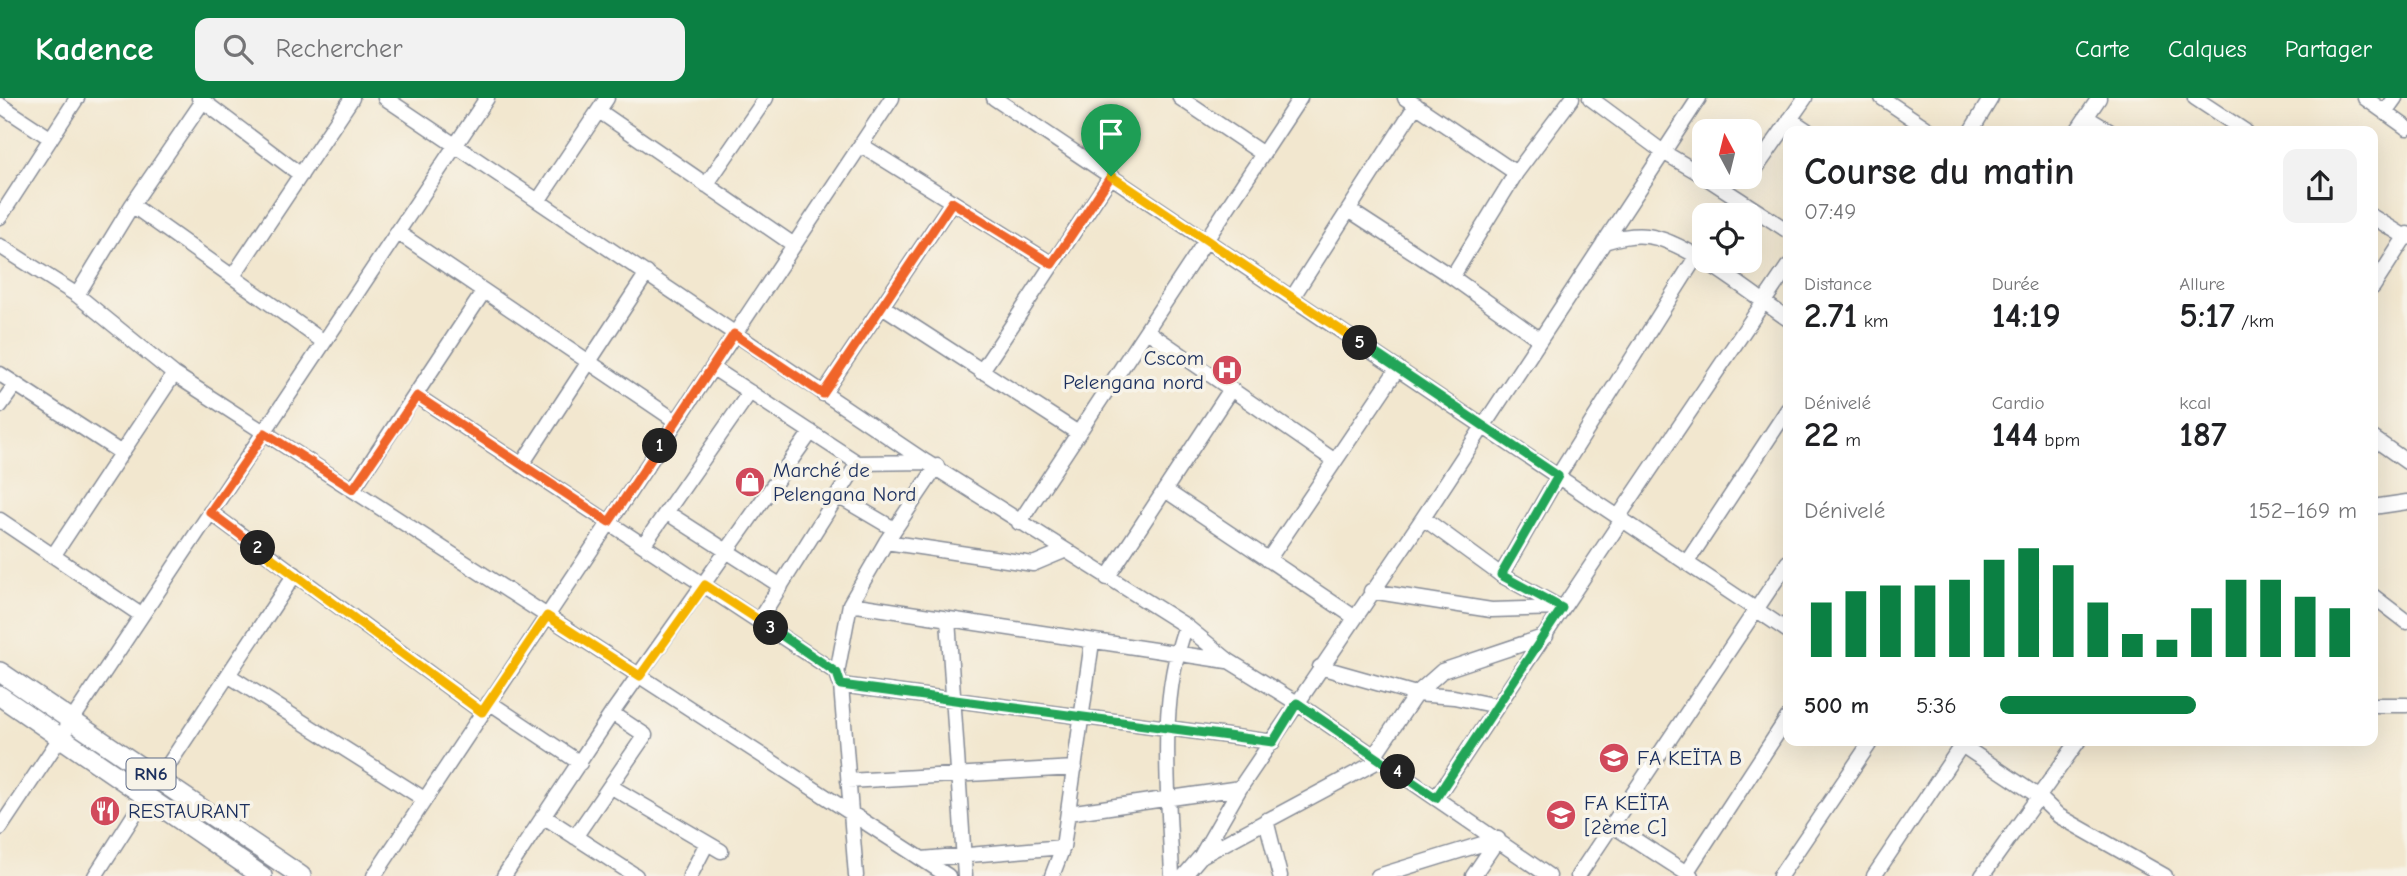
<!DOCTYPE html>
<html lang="fr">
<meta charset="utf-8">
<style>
body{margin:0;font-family:"Comic Neue",sans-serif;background:#f2f2f2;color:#202124;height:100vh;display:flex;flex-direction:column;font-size:26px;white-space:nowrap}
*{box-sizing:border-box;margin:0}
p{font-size:23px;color:#757577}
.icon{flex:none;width:38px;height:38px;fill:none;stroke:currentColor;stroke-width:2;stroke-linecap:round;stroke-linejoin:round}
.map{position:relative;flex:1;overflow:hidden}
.sheet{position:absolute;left:1783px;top:28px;width:595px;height:620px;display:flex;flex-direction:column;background:#fff;border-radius:14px;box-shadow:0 7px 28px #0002}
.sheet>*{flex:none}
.needle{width:46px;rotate:353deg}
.fabs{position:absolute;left:1692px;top:21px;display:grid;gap:14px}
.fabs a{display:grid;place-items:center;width:70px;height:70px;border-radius:14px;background:#fff;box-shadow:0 7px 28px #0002;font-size:35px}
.pin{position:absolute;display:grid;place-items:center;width:60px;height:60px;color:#fff;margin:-72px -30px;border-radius:50% 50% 50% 0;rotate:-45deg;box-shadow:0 0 7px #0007}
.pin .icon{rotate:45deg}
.km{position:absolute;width:35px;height:35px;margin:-18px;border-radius:50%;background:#222;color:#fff;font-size:19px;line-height:35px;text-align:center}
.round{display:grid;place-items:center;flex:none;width:74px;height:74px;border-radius:14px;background:#f2f2f2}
.summary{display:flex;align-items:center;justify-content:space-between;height:119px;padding:0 21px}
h1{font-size:38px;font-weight:600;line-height:52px}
.metrics{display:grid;grid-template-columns:repeat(3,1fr);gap:10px;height:119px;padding:7px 21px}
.metrics div{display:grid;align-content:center}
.metrics b{font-size:35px;font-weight:600}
.metrics small{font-size:19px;font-weight:400}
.metrics p{font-size:19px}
.chart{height:196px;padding:14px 21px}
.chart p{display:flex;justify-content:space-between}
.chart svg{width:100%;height:126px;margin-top:7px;stroke:#0b8043;stroke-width:6}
ul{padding:0 21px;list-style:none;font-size:23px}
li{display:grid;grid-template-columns:112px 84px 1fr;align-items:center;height:52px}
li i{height:18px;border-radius:9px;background:#0b8043}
header{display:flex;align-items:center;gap:42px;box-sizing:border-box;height:98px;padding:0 35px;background:#0b8043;color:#fff}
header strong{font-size:33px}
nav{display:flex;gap:38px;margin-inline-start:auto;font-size:24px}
.search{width:490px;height:63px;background:#f2f2f2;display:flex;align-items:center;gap:18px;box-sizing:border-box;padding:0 24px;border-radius:14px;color:#757577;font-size:26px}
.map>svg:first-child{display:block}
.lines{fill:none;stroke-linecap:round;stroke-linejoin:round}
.minor-casing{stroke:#868b96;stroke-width:17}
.highway-casing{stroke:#868b96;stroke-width:22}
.minor{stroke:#fff;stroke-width:14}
.highway{stroke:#fff;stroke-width:19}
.split-1-casing{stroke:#fff;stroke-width:14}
.split-2-casing{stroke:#fff;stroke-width:14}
.split-3-casing{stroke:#fff;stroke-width:14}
.split-4-casing{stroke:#fff;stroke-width:14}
.split-5-casing{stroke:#fff;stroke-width:14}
.split-6-casing{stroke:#fff;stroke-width:14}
.split-1{stroke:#f0652b;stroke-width:9}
.split-2{stroke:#f0652b;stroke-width:9}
.split-3{stroke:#f5b400;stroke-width:9}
.split-4{stroke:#22a559;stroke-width:9}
.split-5{stroke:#22a559;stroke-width:9}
.split-6{stroke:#f5b400;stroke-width:9}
.labels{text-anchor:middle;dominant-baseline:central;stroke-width:7;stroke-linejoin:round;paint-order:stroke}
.shield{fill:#f7f3e8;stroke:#5d6a87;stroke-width:2}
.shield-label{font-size:19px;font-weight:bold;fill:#1b2f5e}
.poi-label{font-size:21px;fill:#1b2f5e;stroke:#f7f3e8;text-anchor:start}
</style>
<header>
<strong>Kadence</strong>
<div class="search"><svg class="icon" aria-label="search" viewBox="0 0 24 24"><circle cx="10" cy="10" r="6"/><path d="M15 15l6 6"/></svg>Rechercher</div>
<nav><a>Carte</a><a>Calques</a><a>Partager</a></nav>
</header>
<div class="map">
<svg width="2407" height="778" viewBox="0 0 2407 778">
<rect width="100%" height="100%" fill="#f7f3e8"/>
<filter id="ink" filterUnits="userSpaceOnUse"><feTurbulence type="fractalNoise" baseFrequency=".0143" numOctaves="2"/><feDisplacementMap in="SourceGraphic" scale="14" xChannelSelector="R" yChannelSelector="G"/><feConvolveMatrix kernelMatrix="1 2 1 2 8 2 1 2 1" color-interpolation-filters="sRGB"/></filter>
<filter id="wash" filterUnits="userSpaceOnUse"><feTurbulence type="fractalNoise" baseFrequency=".00686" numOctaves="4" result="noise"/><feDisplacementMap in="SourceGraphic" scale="28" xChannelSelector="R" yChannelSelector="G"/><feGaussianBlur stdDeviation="1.57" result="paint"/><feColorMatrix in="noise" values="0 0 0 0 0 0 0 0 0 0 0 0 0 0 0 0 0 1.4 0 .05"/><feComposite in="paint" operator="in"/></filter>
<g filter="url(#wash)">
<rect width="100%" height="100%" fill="#f2e7cf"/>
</g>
<g filter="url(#ink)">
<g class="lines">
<g class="minor-casing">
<path id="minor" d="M199,0L301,77
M385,0L926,364L1186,528L1229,563L1297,605L1549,778
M994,0L1788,533
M1180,0L1263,56
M1405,0L1516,75
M1590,0L1663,54L1704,78
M1882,0L1931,33
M2195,0L2245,33
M2365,0L2407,30
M0,7L50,40
M599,13L794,147
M2385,14L2395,0
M2086,19L2109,33
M1790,21L1808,33
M1971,33L1991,0
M2077,33L2099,0
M861,47L1052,166
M1705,79L1788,133
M1750,79L1805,0
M706,87L766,0
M538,103L607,0
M132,107L324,244
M1349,112L1452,179L1539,241
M0,119L77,0
M2373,119L2407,140
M397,134L676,323
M1604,144C1618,140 1632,136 1647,138C1686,142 1754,198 1788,221
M0,148L77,197L174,276L948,778
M233,178L352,0
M1452,179L1516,75L1572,0
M2373,189L2407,136
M77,197L132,107L203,3
M1292,200L1416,7
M882,208L1078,335
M1147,233L1335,363
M713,270L858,365L925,364
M981,274L1111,78
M0,276L120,354
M823,296L952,104
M417,298L837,575
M0,308L15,287
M2373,340L2407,364
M522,366L647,175
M353,391L484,193
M1165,392L1354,519
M838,398L894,431
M2373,409L2407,404
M210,414L482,614
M666,414L781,488
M1619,418L1788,168
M1423,420L1501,477L1561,510
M0,422L141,517
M1019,425L1300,0
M886,444L1033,466L1064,453
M644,446L750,294
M53,458L174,276
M1268,462L1398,270
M1687,464L1788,311
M1501,477L1558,378L1696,159
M1107,480L1231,291
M1371,493L1491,512L1562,510
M2373,498L2407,524
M850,506L1227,563
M948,521L965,778
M759,522L858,365
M1320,569L1416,596L1454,599L1497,608
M228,577L424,701
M841,587L1273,644
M489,604L580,665
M2373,607H2407
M1954,642L2038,698L2059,718L2165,778
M1374,658L1416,596L1442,573L1546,538
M159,681L295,476
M848,683L1075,670
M610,688L721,753
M1436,700L1623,420
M1068,715L1240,690
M543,718L636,778
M1266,722L1280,778
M1612,727L1691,778
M0,730L487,0
M575,739L645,637L612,615
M1203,757L1380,662
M922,761L1063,749
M1686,775L1788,619
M95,778L145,700
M374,778L892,0
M504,778L612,615L811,334
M690,778L707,745
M856,778L841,587L837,575L850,506L886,444L937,368
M1052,778L1063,749L1092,544
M1172,778C1169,697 1157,604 1186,528
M1184,778L1201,758L1240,690L1423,420L1699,0
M1378,778L1498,741
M1473,778L1498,741
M1578,778L1788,464
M1780,778L1872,642
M1874,778L1965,642
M1982,778L2079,642"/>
</g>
<g class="highway-casing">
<path id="highway" d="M0,574L301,778
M0,598L262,778"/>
</g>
<use href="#minor" class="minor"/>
<use href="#highway" class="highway"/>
</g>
</g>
<g class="lines" filter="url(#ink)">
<g class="split-1-casing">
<path id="split-1" d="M660,348L734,236L823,296L952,104L1052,166L1111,78"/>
</g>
<g class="split-2-casing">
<path id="split-2" d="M258,450L210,414L265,335L353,391L417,298L609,424L660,348"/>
</g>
<g class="split-3-casing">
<path id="split-3" d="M258,450L482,614L547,518L640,578L705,487L771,530"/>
</g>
<g class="split-4-casing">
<path id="split-4" d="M771,530L837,575L841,587L1273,644L1297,605L1398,674"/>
</g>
<g class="split-5-casing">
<path id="split-5" d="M1360,245L1558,378L1501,477L1562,510L1436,700L1398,674"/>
</g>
<g class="split-6-casing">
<path id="split-6" d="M1111,78L1360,245"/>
</g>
<use href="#split-1" class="split-1"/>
<use href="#split-2" class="split-2"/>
<use href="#split-3" class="split-3"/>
<use href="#split-4" class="split-4"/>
<use href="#split-5" class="split-5"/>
<use href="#split-6" class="split-6"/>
</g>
<defs>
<g id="hospital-disc" transform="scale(1.575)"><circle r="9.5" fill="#d1495b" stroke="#f7f3e8"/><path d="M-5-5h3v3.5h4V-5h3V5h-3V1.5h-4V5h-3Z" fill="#fff"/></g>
<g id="shop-disc" transform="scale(1.575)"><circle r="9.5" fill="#d1495b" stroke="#f7f3e8"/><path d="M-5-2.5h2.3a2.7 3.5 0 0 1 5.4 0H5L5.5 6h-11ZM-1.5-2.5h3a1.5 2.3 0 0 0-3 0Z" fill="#fff"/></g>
<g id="school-disc" transform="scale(1.575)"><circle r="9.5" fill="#d1495b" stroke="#f7f3e8"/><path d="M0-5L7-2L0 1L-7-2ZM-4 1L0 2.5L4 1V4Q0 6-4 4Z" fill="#fff"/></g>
<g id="restaurant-disc" transform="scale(1.575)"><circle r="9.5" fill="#d1495b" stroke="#f7f3e8"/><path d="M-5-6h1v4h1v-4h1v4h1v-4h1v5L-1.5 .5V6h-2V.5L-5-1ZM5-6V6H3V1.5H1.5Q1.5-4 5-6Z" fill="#fff"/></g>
</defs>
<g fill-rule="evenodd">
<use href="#hospital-disc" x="1227" y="272"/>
<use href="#shop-disc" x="750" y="384"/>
<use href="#school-disc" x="1614" y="660"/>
<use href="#restaurant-disc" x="105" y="713"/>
<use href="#school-disc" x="1561" y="717"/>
</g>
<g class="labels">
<rect class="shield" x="126.5" y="660.5" width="49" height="31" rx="5"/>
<g class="shield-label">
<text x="151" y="676">RN6</text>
</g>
<g class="poi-label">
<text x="1204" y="260" text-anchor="end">Cscom<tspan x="1204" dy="24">Pelengana nord</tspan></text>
<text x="773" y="372">Marché de<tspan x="773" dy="24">Pelengana Nord</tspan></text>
<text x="1637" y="660">FA KEÏTA B</text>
<text x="1584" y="705">FA KEÏTA<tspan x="1584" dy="24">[2ème C]</tspan></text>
<text x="128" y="713">RESTAURANT</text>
</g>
</g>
</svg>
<div class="fabs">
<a><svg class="needle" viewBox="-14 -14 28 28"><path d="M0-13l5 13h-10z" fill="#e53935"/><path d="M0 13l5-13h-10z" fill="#757577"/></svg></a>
<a><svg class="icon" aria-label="locate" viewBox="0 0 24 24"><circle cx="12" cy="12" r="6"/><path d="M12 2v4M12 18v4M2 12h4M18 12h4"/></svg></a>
</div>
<div class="pin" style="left:1111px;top:78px;background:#1e9e55"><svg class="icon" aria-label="arrive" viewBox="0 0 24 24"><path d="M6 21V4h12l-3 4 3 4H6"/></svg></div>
<b class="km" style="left:660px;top:348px">1</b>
<b class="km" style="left:258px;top:450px">2</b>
<b class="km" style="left:771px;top:530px">3</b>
<b class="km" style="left:1398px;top:674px">4</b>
<b class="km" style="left:1360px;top:245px">5</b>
<section class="sheet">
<div class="summary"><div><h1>Course du matin</h1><p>07:49</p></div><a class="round"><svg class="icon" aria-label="share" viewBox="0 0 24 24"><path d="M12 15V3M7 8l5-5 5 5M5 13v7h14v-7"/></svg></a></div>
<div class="metrics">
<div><p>Distance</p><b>2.71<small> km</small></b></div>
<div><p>Durée</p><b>14:19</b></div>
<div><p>Allure</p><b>5:17<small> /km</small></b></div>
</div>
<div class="metrics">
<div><p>Dénivelé</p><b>22<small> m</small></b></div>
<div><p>Cardio</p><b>144<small> bpm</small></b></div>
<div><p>kcal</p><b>187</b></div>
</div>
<div class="chart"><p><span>Dénivelé</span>152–169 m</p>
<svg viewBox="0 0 160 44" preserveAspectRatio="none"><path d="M5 44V25M15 44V21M25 44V19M35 44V19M45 44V17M55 44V10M65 44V6M75 44V12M85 44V25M95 44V36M105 44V38M115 44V27M125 44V17M135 44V17M145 44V23M155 44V27"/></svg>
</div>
<ul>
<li><b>500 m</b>5:36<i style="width:55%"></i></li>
</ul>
</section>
</div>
